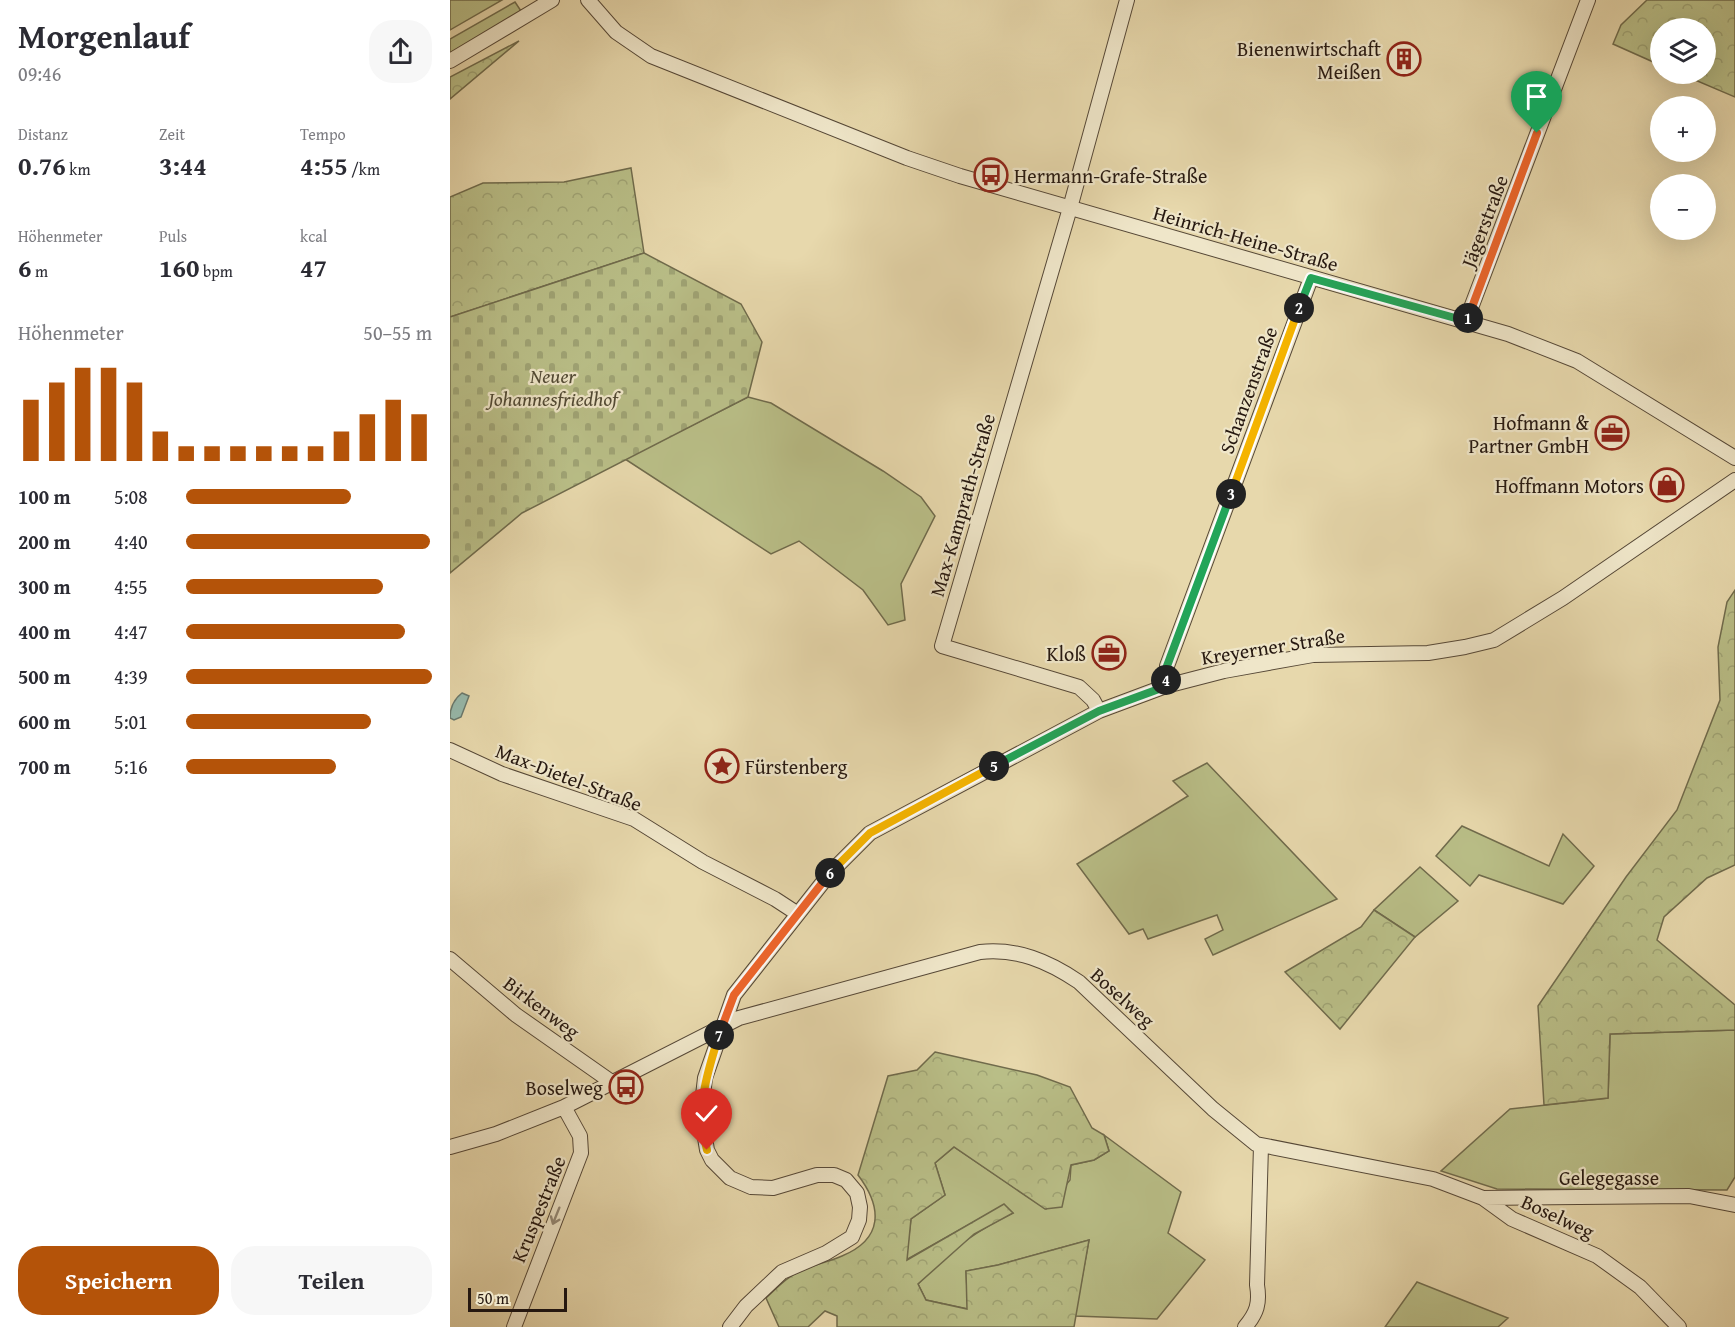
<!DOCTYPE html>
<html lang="de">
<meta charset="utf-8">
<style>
body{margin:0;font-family:"Gentium Book Plus",serif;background:#f7f7f7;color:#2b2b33;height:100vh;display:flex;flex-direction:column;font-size:22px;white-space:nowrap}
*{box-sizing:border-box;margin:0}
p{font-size:20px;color:#7c7c81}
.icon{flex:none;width:33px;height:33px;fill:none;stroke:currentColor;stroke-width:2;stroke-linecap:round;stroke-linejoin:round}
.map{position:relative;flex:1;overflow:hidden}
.side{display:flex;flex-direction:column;background:#fff;width:450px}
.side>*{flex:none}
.fabs{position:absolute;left:1200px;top:18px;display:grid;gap:12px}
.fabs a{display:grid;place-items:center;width:66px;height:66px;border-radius:50%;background:#fff;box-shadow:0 6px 24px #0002;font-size:30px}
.scale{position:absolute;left:18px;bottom:15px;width:99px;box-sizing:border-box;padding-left:6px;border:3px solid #261810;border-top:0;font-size:16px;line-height:21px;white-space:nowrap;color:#261810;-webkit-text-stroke:4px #efe6c9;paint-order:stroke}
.pin{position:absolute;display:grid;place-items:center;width:51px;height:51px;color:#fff;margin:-62px -26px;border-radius:50% 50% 50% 0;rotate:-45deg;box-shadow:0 0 6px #0007}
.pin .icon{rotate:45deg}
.km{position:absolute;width:30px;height:30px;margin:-15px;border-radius:50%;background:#222;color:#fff;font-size:16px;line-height:30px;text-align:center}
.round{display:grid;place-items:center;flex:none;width:63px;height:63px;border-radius:24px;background:#f7f7f7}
.headline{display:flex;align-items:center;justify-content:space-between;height:102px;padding:0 18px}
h1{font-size:33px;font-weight:600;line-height:45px}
.metrics{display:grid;grid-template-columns:repeat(3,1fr);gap:9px;height:102px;padding:6px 18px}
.metrics div{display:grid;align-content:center}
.metrics b{font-size:26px;font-weight:600}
.metrics small{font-size:16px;font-weight:400}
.metrics p{font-size:16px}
.chart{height:168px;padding:12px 18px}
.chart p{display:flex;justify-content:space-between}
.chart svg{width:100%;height:108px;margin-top:6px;stroke:#b45309;stroke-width:6}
.button{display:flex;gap:12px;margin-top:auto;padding:12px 18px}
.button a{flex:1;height:69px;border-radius:24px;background:#b45309;color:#fff;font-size:24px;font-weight:600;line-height:69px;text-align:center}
.button a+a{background:#f7f7f7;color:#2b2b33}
ul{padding:0 18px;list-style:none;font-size:20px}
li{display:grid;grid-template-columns:96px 72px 1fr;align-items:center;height:45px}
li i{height:15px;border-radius:8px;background:#b45309}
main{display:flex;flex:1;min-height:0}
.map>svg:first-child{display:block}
.grass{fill:#b9be87;stroke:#706b4c;stroke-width:1.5}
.forest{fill:url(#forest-crowns);stroke:#706b4c;stroke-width:1.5}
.cemetery{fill:url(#cemetery-stones);stroke:#706b4c;stroke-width:1.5}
.water{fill:#97b9ab;stroke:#6a796d;stroke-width:1.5}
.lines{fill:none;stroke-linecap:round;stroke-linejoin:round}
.minor-casing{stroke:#564837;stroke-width:16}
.minor{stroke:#efe6c9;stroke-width:14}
.oneway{stroke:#958976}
.split-1-casing{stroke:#fff;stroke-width:12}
.split-2-casing{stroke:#fff;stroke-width:12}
.split-3-casing{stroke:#fff;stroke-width:12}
.split-4-casing{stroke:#fff;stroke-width:12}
.split-5-casing{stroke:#fff;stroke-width:12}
.split-6-casing{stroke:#fff;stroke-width:12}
.split-7-casing{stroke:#fff;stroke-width:12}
.split-8-casing{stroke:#fff;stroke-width:12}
.split-1{stroke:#f0652b;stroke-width:8}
.split-2{stroke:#22a559;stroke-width:8}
.split-3{stroke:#f5b400;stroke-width:8}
.split-4{stroke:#22a559;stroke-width:8}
.split-5{stroke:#22a559;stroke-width:8}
.split-6{stroke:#f5b400;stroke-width:8}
.split-7{stroke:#f0652b;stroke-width:8}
.split-8{stroke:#f5b400;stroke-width:8}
.labels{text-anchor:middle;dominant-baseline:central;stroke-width:4.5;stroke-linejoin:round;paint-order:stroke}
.poi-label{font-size:20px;fill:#261810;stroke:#efe6c9;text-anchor:end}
.street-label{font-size:20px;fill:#261810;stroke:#efe6c9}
.park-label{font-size:20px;font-style:italic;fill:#524a34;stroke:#efe6c9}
</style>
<main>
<section class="side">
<div class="headline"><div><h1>Morgenlauf</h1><p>09:46</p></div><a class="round"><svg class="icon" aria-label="share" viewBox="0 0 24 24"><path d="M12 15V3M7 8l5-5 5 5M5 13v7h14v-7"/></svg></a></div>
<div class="metrics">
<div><p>Distanz</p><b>0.76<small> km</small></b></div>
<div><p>Zeit</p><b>3:44</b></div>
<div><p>Tempo</p><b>4:55<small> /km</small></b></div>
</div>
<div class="metrics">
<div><p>Höhenmeter</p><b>6<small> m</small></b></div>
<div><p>Puls</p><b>160<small> bpm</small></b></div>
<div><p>kcal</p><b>47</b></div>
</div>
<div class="chart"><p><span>Höhenmeter</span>50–55 m</p>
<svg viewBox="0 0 160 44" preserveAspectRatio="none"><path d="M5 44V19M15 44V12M25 44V6M35 44V6M45 44V12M55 44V32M65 44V38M75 44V38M85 44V38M95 44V38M105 44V38M115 44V38M125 44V32M135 44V25M145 44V19M155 44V25"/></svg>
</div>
<ul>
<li><b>100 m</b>5:08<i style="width:67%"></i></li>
<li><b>200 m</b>4:40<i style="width:99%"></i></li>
<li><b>300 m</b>4:55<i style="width:80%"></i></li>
<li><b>400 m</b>4:47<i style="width:89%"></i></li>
<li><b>500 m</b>4:39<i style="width:100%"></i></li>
<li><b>600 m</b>5:01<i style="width:75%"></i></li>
<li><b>700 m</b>5:16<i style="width:61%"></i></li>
</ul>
<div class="button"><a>Speichern</a><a>Teilen</a></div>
</section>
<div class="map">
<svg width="1285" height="1327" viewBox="0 0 1285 1327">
<defs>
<pattern id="forest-crowns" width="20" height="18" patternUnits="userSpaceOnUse" patternTransform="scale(1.5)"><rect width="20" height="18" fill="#b9be87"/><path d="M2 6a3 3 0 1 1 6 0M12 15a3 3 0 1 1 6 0" fill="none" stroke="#9fa374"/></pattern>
<pattern id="cemetery-stones" width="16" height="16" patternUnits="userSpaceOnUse" patternTransform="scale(1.5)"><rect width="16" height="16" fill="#b9be87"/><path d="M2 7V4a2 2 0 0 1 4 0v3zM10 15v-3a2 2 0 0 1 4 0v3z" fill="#9fa374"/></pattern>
</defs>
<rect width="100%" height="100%" fill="#e7d8ac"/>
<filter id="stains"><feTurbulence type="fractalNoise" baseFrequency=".00333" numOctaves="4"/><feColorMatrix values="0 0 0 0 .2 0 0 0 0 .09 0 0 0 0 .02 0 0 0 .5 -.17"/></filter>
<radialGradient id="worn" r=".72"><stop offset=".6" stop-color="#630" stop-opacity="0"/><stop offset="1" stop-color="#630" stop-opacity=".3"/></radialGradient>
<path class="grass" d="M0,0H52L0,30Z
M65,2L71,11L0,53V39Z
M298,397L321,403L433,471L471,497L485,516L451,584L455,620L438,625L413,590L349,541L321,554L175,459Z
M757,763L887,899L763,955L755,939L773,930L767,915L698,939L693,929L679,934L627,864L738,796L723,781Z
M1012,826L1099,866L1113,834L1144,866L1113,904L1029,875L1020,886L986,856Z
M970,867L1008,901L965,937L924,910Z
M1285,1030V1177L1277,1190L1047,1189L991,1171L1060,1109L1158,1098L1160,1034Z
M654,1135L731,1192L718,1233L755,1260L707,1319L625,1316L639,1240L548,1265L516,1271L518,1309L476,1300L468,1284C494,1254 527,1230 563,1213L554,1205L456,1260L461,1219L495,1195L485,1163L504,1147L596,1209L620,1180L621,1165L644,1160L659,1151Z
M967,1282L1058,1318L1048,1327H935Z"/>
<path class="forest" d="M1197,0H1285V97L1231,74H1256V28H1210V65L1163,44L1171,25Z
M69,41L0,99V77Z
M181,168L194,253L0,317V197L33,183L114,182Z
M1285,590V865L1257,878L1214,917L1207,940L1285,1005V1030L1160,1034L1158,1098L1094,1105L1088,1006L1176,877L1227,810L1270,700L1268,647L1277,602Z
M924,910L965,937L890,1029L835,972L911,927Z
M485,1052L587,1075L620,1087L642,1128L654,1135L659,1151L644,1160L621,1165L612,1207L595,1209L504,1147L485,1163L495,1195L461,1219L457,1260L554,1204L563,1213L524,1234L468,1284L476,1300L517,1309L516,1271L548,1265L639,1240L624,1327H387V1316L375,1311L358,1327H329L316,1298C327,1288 338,1276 352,1270C365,1264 379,1262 392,1256C433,1239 433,1208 408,1175L438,1076L467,1070Z"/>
<path class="cemetery" d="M194,253L291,304L312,342L298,397L72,513L0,573V317Z"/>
<path class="water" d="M12,693L19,696L11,717L4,720L0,718C0,707 4,699 12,693Z"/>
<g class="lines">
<g class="minor-casing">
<path id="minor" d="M138,0L166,32L201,56L457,158L510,176L1058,334L1127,361L1285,458
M0,61L102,0
M1016,321L1138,0
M716,686L717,666L861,278
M649,711L643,700L629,687L492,646L620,208L677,0
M0,750L52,774L184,819L253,862L325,899L348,914
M0,959L66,1015L163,1083
M0,1147L46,1134L114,1107L289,1018L530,952C567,948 598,961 629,982L763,1109L806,1144L983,1179L1033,1198L1062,1219L1147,1256L1190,1287L1229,1327
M1033,1198L1239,1196L1285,1205
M64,1327L131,1153L130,1136L114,1107
M280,1327L296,1306L332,1272L376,1253L402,1237L409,1220L410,1207L407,1193L396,1180L384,1175H367L323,1188L301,1187L280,1178L262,1160L257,1150L251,1113L255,1078L284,995L381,872L420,833L649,711L716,686L774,671L863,655L978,653L1015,647L1044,640L1113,598L1285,480
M795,1327C807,1313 810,1303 807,1285L811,1146"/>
</g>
<use href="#minor" class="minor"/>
</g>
<defs><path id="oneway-shaft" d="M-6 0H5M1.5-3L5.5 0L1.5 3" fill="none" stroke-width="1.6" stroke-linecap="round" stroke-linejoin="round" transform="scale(1.5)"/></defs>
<use class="oneway" href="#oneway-shaft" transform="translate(106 1216) rotate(112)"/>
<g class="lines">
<g class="split-1-casing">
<path id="split-1" d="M1018,318L1087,133"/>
</g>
<g class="split-2-casing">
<path id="split-2" d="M849,308L861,278L1016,321L1018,318"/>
</g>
<g class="split-3-casing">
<path id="split-3" d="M781,494L849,308"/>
</g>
<g class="split-4-casing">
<path id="split-4" d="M716,680L717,666L781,494"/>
</g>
<g class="split-5-casing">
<path id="split-5" d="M544,766L649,711L717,686L716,680"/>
</g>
<g class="split-6-casing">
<path id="split-6" d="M380,873L420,833L544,766"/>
</g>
<g class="split-7-casing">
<path id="split-7" d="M269,1035L284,995L380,873"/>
</g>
<g class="split-8-casing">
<path id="split-8" d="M257,1150C245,1110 257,1073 269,1035"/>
</g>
<use href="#split-1" class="split-1"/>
<use href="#split-2" class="split-2"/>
<use href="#split-3" class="split-3"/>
<use href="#split-4" class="split-4"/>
<use href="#split-5" class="split-5"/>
<use href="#split-6" class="split-6"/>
<use href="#split-7" class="split-7"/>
<use href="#split-8" class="split-8"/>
</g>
<defs>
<g id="building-ring" transform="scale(1.725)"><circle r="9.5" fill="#efe6c9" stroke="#8f2418" stroke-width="1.5"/><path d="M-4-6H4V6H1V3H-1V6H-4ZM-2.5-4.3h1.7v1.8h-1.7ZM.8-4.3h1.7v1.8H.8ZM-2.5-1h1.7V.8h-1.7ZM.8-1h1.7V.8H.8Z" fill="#8f2418"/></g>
<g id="bus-ring" transform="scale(1.725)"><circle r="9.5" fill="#efe6c9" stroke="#8f2418" stroke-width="1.5"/><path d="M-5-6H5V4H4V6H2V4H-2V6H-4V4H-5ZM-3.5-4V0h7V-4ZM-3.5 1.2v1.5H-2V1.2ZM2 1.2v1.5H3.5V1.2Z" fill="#8f2418"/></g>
<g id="office-ring" transform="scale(1.725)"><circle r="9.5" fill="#efe6c9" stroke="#8f2418" stroke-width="1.5"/><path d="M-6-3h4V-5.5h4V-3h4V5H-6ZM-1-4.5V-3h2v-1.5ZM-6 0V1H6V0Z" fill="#8f2418"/></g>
<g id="shop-ring" transform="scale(1.725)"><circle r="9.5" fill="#efe6c9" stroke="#8f2418" stroke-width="1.5"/><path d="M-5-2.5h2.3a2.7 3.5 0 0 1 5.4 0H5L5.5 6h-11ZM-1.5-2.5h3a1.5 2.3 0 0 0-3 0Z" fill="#8f2418"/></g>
<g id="sight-ring" transform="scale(1.725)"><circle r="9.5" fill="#efe6c9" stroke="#8f2418" stroke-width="1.5"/><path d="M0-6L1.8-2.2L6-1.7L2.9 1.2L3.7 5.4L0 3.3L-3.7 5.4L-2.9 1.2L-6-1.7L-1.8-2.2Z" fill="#8f2418"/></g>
</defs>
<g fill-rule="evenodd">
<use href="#building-ring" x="954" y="59"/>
<use href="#bus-ring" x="541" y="175"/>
<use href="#office-ring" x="1162" y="433"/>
<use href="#shop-ring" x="1217" y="485"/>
<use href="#office-ring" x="659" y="653"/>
<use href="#sight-ring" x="272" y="766"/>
<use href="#bus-ring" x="176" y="1087"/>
</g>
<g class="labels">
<g class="poi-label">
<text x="931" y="48">Bienenwirtschaft<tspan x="931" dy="23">Meißen</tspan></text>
<text x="564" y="175" text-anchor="start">Hermann-Grafe-Straße</text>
<text x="1139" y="422">Hofmann &amp;<tspan x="1139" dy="23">Partner GmbH</tspan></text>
<text x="1194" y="485">Hoffmann Motors</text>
<text x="636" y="653">Kloß</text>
<text x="295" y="766" text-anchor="start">Fürstenberg</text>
<text x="153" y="1087">Boselweg</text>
</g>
<g class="street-label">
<text transform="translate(1034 221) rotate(-69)">Jägerstraße</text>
<text transform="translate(796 238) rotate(16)">Heinrich-Heine-Straße</text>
<text transform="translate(798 390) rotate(-70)">Schanzenstraße</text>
<text transform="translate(512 505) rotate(-74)">Max-Kamprath-Straße</text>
<text transform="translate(823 646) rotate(-9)">Kreyerner Straße</text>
<text transform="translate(119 777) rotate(21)">Max-Dietel-Straße</text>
<text transform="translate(673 997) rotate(42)">Boselweg</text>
<text transform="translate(92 1007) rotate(37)">Birkenweg</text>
<text x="1159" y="1177">Gelegegasse</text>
<text transform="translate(88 1209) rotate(-68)">Kruspestraße</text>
<text transform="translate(1108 1216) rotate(25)">Boselweg</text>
</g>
<g class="park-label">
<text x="103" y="375">Neuer<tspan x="103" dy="23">Johannesfriedhof</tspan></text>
</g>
</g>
<rect width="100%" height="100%" filter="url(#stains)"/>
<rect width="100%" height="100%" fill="url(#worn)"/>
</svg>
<div class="fabs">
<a><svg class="icon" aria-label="layers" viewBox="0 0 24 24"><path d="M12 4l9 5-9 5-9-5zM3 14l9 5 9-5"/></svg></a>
<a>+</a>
<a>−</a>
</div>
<div class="scale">50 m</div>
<div class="pin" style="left:1087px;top:133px;background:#1e9e55"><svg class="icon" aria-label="arrive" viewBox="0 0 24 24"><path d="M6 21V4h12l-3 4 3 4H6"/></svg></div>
<div class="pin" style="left:257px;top:1150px;background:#d93025"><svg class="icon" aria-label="check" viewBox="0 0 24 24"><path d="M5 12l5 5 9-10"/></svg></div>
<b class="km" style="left:1018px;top:318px">1</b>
<b class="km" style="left:849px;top:308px">2</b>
<b class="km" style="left:781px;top:494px">3</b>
<b class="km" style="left:716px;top:680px">4</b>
<b class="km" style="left:544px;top:766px">5</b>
<b class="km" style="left:380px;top:873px">6</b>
<b class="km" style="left:269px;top:1035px">7</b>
</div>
</main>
